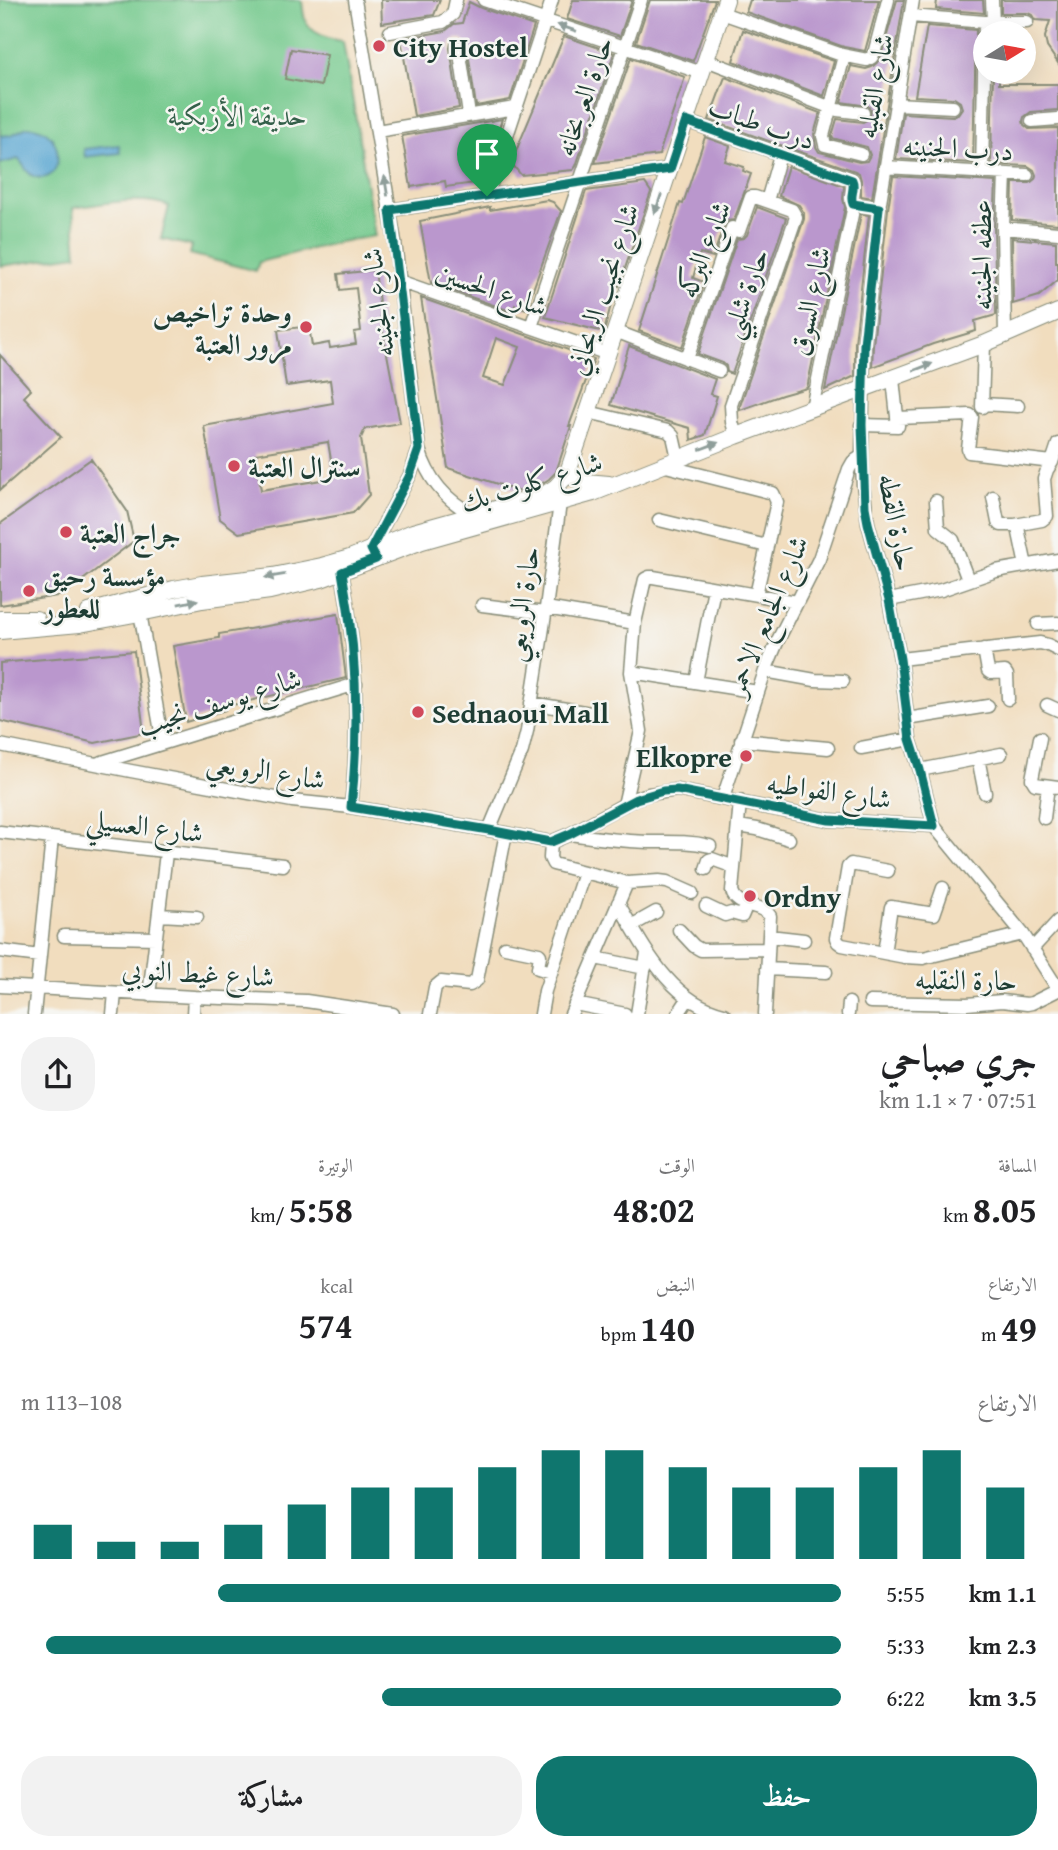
<!DOCTYPE html>
<html lang="ar">
<meta charset="utf-8">
<style>
body{margin:0;font-family:"Gentium Book Plus",Amiri,serif;background:#f2f2f2;color:#202124;direction:rtl;height:100vh;display:flex;flex-direction:column;font-size:26px;white-space:nowrap}
*{box-sizing:border-box;margin:0}
p{font-size:23px;color:#757577}
.icon{flex:none;width:38px;height:38px;fill:none;stroke:currentColor;stroke-width:2;stroke-linecap:round;stroke-linejoin:round}
.map{position:relative;height:1014px;overflow:hidden;direction:ltr}
.sheet{display:flex;flex-direction:column;background:#fff;flex:1}
.sheet>*{flex:none}
.needle{width:46px;rotate:79deg}
.buttons{position:absolute;left:973px;top:21px;display:grid;gap:14px}
.buttons a{display:grid;place-items:center;width:63px;height:63px;border-radius:50%;background:#fff;box-shadow:0 7px 28px #0002;font-size:35px}
.pin{position:absolute;display:grid;place-items:center;width:60px;height:60px;color:#fff;margin:-72px -30px;border-radius:50% 50% 50% 0;rotate:-45deg;box-shadow:0 0 7px #0007}
.pin .icon{rotate:45deg}
.round{display:grid;place-items:center;flex:none;width:74px;height:74px;border-radius:28px;background:#f2f2f2}
.head{display:flex;align-items:center;justify-content:space-between;height:119px;padding:0 21px}
h1{font-size:38px;font-weight:800;line-height:52px}
.metrics{display:grid;grid-template-columns:repeat(3,1fr);gap:10px;height:119px;padding:7px 21px}
.metrics div{display:grid;align-content:center}
.metrics b{font-size:35px;font-weight:800}
.metrics small{font-size:19px;font-weight:400}
.metrics p{font-size:19px}
.chart{height:196px;padding:14px 21px}
.chart p{display:flex;justify-content:space-between}
.chart svg{width:100%;height:126px;margin-top:7px;stroke:#0f766e;stroke-width:6}
.button{display:flex;gap:14px;margin-top:auto;padding:14px 21px}
.button a{flex:1;height:80px;border-radius:28px;background:#0f766e;color:#fff;font-size:28px;font-weight:800;line-height:80px;text-align:center}
.button a+a{background:#f2f2f2;color:#202124}
ul{padding:0 21px;list-style:none;font-size:23px}
li{display:grid;grid-template-columns:112px 84px 1fr;align-items:center;height:52px}
li i{height:18px;border-radius:9px;background:#0f766e}
.map>svg:first-child{display:block}
.green{fill:#74c98d;stroke:#4a8360;stroke-width:2}
.water{fill:#58a6d1;stroke:#3c7282;stroke-width:2}
.building{fill:#ba97cd;fill-rule:evenodd}
.lines{fill:none;stroke-linecap:round;stroke-linejoin:round}
.street-casing{stroke:#888d79;stroke-width:15}
.secondary-casing{stroke:#888d79;stroke-width:18}
.street{stroke:#fff;stroke-width:12}
.secondary{stroke:#fff;stroke-width:16}
.oneway{fill:#8f9e9a}
.route-casing{stroke:#fff;stroke-width:14}
.route{stroke:#0f766e;stroke-width:9}
.poi-dot{fill:#d1495b;stroke:#f6f6f2;stroke-width:2.5}
.labels{text-anchor:middle;dominant-baseline:central;stroke-width:5;stroke-linejoin:round;paint-order:stroke}
.poi-label{font-size:28px;font-weight:bold;fill:#1f3d34;stroke:#f6f6f2;text-anchor:start}
.street-label{font-size:28px;fill:#1f3d34;stroke:#f6f6f2}
.park-label{font-size:28px;fill:#34604a;stroke:#f6f6f2}
</style>
<div class="map">
<svg width="1058" height="1014" viewBox="0 0 1058 1014">
<rect width="100%" height="100%" fill="#f6f6f2"/>
<filter id="ink" filterUnits="userSpaceOnUse"><feTurbulence type="fractalNoise" baseFrequency=".0143" numOctaves="2"/><feDisplacementMap in="SourceGraphic" scale="14" xChannelSelector="R" yChannelSelector="G"/><feConvolveMatrix kernelMatrix="1 2 1 2 8 2 1 2 1" color-interpolation-filters="sRGB"/></filter>
<filter id="wash" filterUnits="userSpaceOnUse"><feTurbulence type="fractalNoise" baseFrequency=".00686" numOctaves="4" result="noise"/><feDisplacementMap in="SourceGraphic" scale="28" xChannelSelector="R" yChannelSelector="G"/><feGaussianBlur stdDeviation="1.57" result="paint"/><feColorMatrix in="noise" values="0 0 0 0 0 0 0 0 0 0 0 0 0 0 0 0 0 1.4 0 .05"/><feComposite in="paint" operator="in"/></filter>
<g filter="url(#wash)">
<rect width="100%" height="100%" fill="#f1ddbe"/>
<path class="green" d="M0,0H300L302,2C303,7 303,14 305,19C309,33 330,40 343,41L375,236L339,242L259,262L256,271L190,254L192,246L161,239L169,206C141,195 102,204 73,208L77,255L0,266Z"/>
<path class="water" d="M27,127C68,125 66,189 33,176C26,173 24,164 18,159L0,164V136L11,135Z
M119,145L120,153L85,157L84,149Z"/>
<g id="blocks">
<path class="building" d="M381,0H440L434,15L382,23Z
M573,0H632L620,36L567,19Z
M650,0H715L693,61L636,42Z
M750,0H879L865,51L844,47L746,12Z
M897,0H904L872,198L861,196V180L859,173L855,171L709,120L725,77L820,113L814,134L816,147L819,152L859,162L867,161L870,155L867,147L832,138V136L837,119L863,122L870,118L871,110L868,106L841,102L851,66L866,69L872,67L880,60Z
M937,0H983L984,13L936,9Z
M1001,0H1058V63L1047,47L1045,37L1050,21L1035,20L1032,15L1028,13H1001Z
M469,2L481,8L534,26L510,100L476,106L467,45L463,39H457L451,43L450,48L459,108L414,116L401,39L445,31L454,24L462,23Z
M927,26L976,30L973,163L896,159L903,113L953,116L958,114L962,108L960,102L954,98L915,96Z
M743,30L834,61L824,96L733,61Z
M564,36L614,53L576,166L573,170L521,175L511,163Z
M291,49L327,55L321,86L285,79Z
M631,58L685,77L663,142L659,155L595,163Z
M993,72H999V84H1058V110L1031,112L1024,117L1023,121L1024,125L1029,129L1058,128V224L1012,220L1013,183H1030L1035,179L1036,175L1034,170L1028,166L991,164Z
M502,119L482,182L446,187L445,181L411,187L402,136Z
M705,137L730,146L725,161L744,167L743,171L751,174L734,220L727,221L724,225L713,257L700,253L693,278L704,282L682,347L639,331L680,203L683,204Z
M788,166L844,186L843,199L845,207L807,388L782,395L740,410V406L804,219V213L799,205L779,196Z
M893,176L996,182L994,228L996,315L975,321L976,331L933,344L872,367L873,345L888,209Z
M645,183L651,192L619,286L616,285L604,332L545,317L586,191Z
M547,200L553,202L561,211L526,309L515,305L513,312L431,283L420,221L490,207V210Z
M757,207L786,218L732,374L727,372L726,366L723,363L698,354L737,239L744,238L747,235Z
M861,214L869,215L855,343V376L825,390Z
M1012,238L1056,242V262H1058V280L1039,296L1013,304Z
M375,270L382,327L400,423L365,429L361,438L369,495L353,513L239,533L220,519L204,426L333,403L330,380L286,386L278,330L309,326L312,346L329,343L330,348L356,344L354,332L361,331L356,288L340,290L338,274ZM328,442L334,478L261,490L255,454Z
M421,298L594,359L569,426H571L556,472L549,479L538,486L519,491L448,468ZM496,338L520,347L505,385L483,378Z
M629,346L715,379L710,394L717,396L705,435L691,440L690,428L611,405Z
M0,355L31,390L24,397L61,437L0,490Z
M91,459L127,511L134,541L63,595L0,605V524Z
M338,614L346,678L224,707L225,710L186,722L173,646L219,638V634Z
M134,651L144,733L95,743L0,721V663Z"/>
</g>
</g>
<g filter="url(#ink)">
<use href="#blocks" fill-opacity="0" stroke="#888d79" stroke-width="2"/>
<g class="lines">
<g class="street-casing">
<path id="street" d="M355,0L395,242L419,449L410,475L371,549
M484,0L702,73
M913,0L879,208L864,344L862,456L863,485L868,523L889,600L900,659L910,739L920,770L934,826
M992,0L993,22
M722,13L842,55L867,60L872,57L875,50L888,0
M911,16L985,22H1027
M390,32L443,22L453,14L456,0
M459,47L469,115
M844,56L823,136L825,145L861,154
M706,60L837,110L863,113
M896,104L953,107
M686,121L852,179C856,188 849,196 853,204L879,208
M1032,121L1058,119
M377,131L515,108
M885,167L1027,175
M982,173L985,22
M1005,174L1003,228L1005,335
M487,196L552,0
M767,201L780,155
M390,210L670,169
M1003,228L1058,233
M399,281L608,354
M531,327L641,0
M615,331L719,371
M687,359L732,228L739,231L751,197H755L792,210L796,217L731,405L732,422L736,436
M983,404L1018,406
M982,407L984,344
M812,408L854,205
M588,412L668,431L673,436L678,458
M898,418L970,415L972,417L968,449L969,452L1052,462
M861,425L898,426L893,379
M419,449C428,480 446,501 474,515
M662,465L773,493L777,502L756,595
M993,497L998,522L1001,525H1015L1018,528L1026,566
M936,501L938,528L953,540L968,580
M659,520L767,546
M1015,525L1042,520L1047,516L1044,479L1047,470L1052,462L1058,444
M342,572C357,651 360,728 351,807
M889,600L941,590L996,571L1058,560
M482,605L545,613
M139,607L163,743
M546,608L635,623
M1038,624L1058,623
M984,649L988,671L991,673L1005,672L1007,675L1008,699
M900,659L1040,643L1048,645L1058,650
M765,671L815,680L843,681
M631,672L758,692
M696,682L714,588
M531,703L596,714
M1047,705L1058,710
M907,719L988,706
M1040,738L1032,779L1035,784L1058,787
M741,740L828,748
M0,745L131,771L292,801L351,807L489,830L551,842L570,834L636,798L649,794L677,790L829,820L934,826L1023,934L1058,989
M861,748L910,739
M978,758L985,793
M99,763L356,684
M920,770L1001,754
M723,798L765,671L778,640L819,559L849,469L853,462L862,456
M740,801L732,891C736,909 761,902 770,916L765,1014
M624,805L641,731L631,672L635,623L645,579L649,577H653L797,602
M1044,818L1048,786
M738,826L757,829L789,839
M489,830L522,751L527,731L546,608L560,503
M0,832L283,865
M570,834C596,838 622,841 648,842C670,842 689,841 710,846
M551,842L550,858L553,864L627,883L659,881L667,882L692,893
M706,869L709,860L712,859L734,867
M888,871L856,865L851,864L848,867L836,938L838,942L842,945L905,957L923,958L1023,934
M618,903C644,947 670,1002 724,1014
M706,906L725,915L731,913L742,916L747,904
M159,915L197,917
M631,926L656,912
M679,930L694,946L701,950L768,949
M64,936L156,938
M769,936L804,940
M505,947L539,954L540,955L538,968L551,972
M1032,949L1058,921
M0,951L40,956
M884,953L891,907L934,914L943,888
M595,958L645,968
M767,969L826,972
M0,986L194,997L306,1001L393,1014
M149,995L166,853
M870,1002L967,1004L1002,1001L1027,1004L1032,1003L1058,990
M575,1004L625,1014
M34,1014L52,838
M113,1014L115,993
M193,1014L194,997
M430,1014L435,987L441,982L470,985L477,980L506,833
M541,1014L545,991L584,873
M571,1014L627,883
M637,1014L647,953
M678,1014L688,999
M848,1014L849,1003"/>
</g>
<g class="secondary-casing">
<path id="secondary" d="M567,475L586,482L609,484
M89,612L174,589L202,584L273,576L322,566L350,558L413,532L542,496L556,487L567,475L726,0
M0,619H36
M0,631L80,624L140,613L202,600L270,591L321,579L422,541L593,493L736,436L984,344L1058,312"/>
</g>
<use href="#street" class="street"/>
<use href="#secondary" class="secondary"/>
</g>
<defs><path id="oneway-solid" d="M-6-.8H1V-3.2L6.5 0L1 3.2V.8H-6Z" transform="scale(1.75)"/></defs>
<g class="oneway">
<use href="#oneway-solid" transform="translate(567 28) rotate(-161)"/>
<use href="#oneway-solid" transform="translate(386 186) rotate(-99)"/>
<use href="#oneway-solid" transform="translate(658 204) rotate(109)"/>
<use href="#oneway-solid" transform="translate(923 367) rotate(-21)"/>
<use href="#oneway-solid" transform="translate(709 446) rotate(-21)"/>
<use href="#oneway-solid" transform="translate(275 576) rotate(171)"/>
<use href="#oneway-solid" transform="translate(188 602) rotate(-12)"/>
</g>
</g>
<g class="lines" filter="url(#ink)">
<g class="route-casing">
<path id="route" d="M686,121L852,180C856,188 849,196 853,204L879,208L864,344L862,425L865,507L868,523L889,600L900,659L910,739L920,770L934,826L829,820L677,790L663,791L636,799L570,834L551,842L489,830L351,807C360,728 357,651 342,572L376,559L371,549L410,475L419,449L390,210L670,169Z"/>
</g>
<use href="#route" class="route"/>
</g>
<g class="poi-dot">
<circle cx="379" cy="46" r="7"/>
<circle cx="306" cy="327" r="7"/>
<circle cx="234" cy="466" r="7"/>
<circle cx="66" cy="532" r="7"/>
<circle cx="29" cy="591" r="7"/>
<circle cx="418" cy="712" r="7"/>
<circle cx="746" cy="756" r="7"/>
<circle cx="750" cy="896" r="7"/>
</g>
<g class="labels">
<g class="poi-label">
<text x="393" y="46">City Hostel</text>
<text x="292" y="311" text-anchor="end">وحدة تراخيص<tspan x="292" dy="32">مرور العتبة</tspan></text>
<text x="248" y="466">سنترال العتبة</text>
<text x="80" y="532">جراج العتبة</text>
<text x="43" y="575">مؤسسة رحيق<tspan x="43" dy="32">للعطور</tspan></text>
<text x="432" y="712">Sednaoui Mall</text>
<text x="732" y="756" text-anchor="end">Elkopre</text>
<text x="764" y="896">Ordny</text>
</g>
<g class="street-label">
<text transform="translate(874 86) rotate(-80)">شارع القبليه</text>
<text transform="translate(583 96) rotate(-71)">حارة العربخانه</text>
<text transform="translate(762 122) rotate(19)">درب طباب</text>
<text transform="translate(958 147) rotate(3)">درب الجنينه</text>
<text transform="translate(703 249) rotate(-68)">شارع البركه</text>
<text transform="translate(980 255) rotate(-90)">عطفه الجنينه</text>
<text transform="translate(492 288) rotate(19)">شارع الحسين</text>
<text transform="translate(602 289) rotate(-72)">شارع نجيب الريحاني</text>
<text transform="translate(744 293) rotate(-71)">حارة شلبي</text>
<text transform="translate(809 301) rotate(-78)">شارع السوق</text>
<text transform="translate(377 303) rotate(-97)">شارع الجنينه</text>
<text transform="translate(531 481) rotate(-17)">شارع كلوت بك</text>
<text transform="translate(898 522) rotate(79)">حارة القطه</text>
<text transform="translate(521 604) rotate(-82)">حارة الرويعي</text>
<text transform="translate(766 615) rotate(-67)">شارع الجامع الاحمر</text>
<text transform="translate(219 701) rotate(-17)">شارع يوسف نجيب</text>
<text transform="translate(266 770) rotate(9)">شارع الرويعي</text>
<text transform="translate(829 790) rotate(8)">شارع الفواطيه</text>
<text transform="translate(145 825) rotate(7)">شارع العسيلي</text>
<text transform="translate(198 972) rotate(3)">شارع غيط النوبي</text>
<text transform="translate(966 979) rotate(1)">حارة النقليه</text>
</g>
<g class="park-label">
<text x="237" y="114">حديقة الأزبكية</text>
</g>
</g>
</svg>
<div class="buttons">
<a><svg class="needle" viewBox="-14 -14 28 28"><path d="M0-13l5 13h-10z" fill="#e53935"/><path d="M0 13l5-13h-10z" fill="#757577"/></svg></a>
</div>
<div class="pin" style="left:487px;top:196px;background:#1e9e55"><svg class="icon" aria-label="arrive" viewBox="0 0 24 24"><path d="M6 21V4h12l-3 4 3 4H6"/></svg></div>
</div>
<section class="sheet">
<div class="head"><div><h1>جري صباحي</h1><p>07:51 · 7 × 1.1 km</p></div><a class="round"><svg class="icon" aria-label="share" viewBox="0 0 24 24"><path d="M12 15V3M7 8l5-5 5 5M5 13v7h14v-7"/></svg></a></div>
<div class="metrics">
<div><p>المسافة</p><b>8.05<small> km</small></b></div>
<div><p>الوقت</p><b>48:02</b></div>
<div><p>الوتيرة</p><b>5:58<small> /km</small></b></div>
</div>
<div class="metrics">
<div><p>الارتفاع</p><b>49<small> m</small></b></div>
<div><p>النبض</p><b>140<small> bpm</small></b></div>
<div><p>kcal</p><b>574</b></div>
</div>
<div class="chart"><p><span>الارتفاع</span>108–113 m</p>
<svg viewBox="0 0 160 44" preserveAspectRatio="none"><path d="M5 44V32M15 44V38M25 44V38M35 44V32M45 44V25M55 44V19M65 44V19M75 44V12M85 44V6M95 44V6M105 44V12M115 44V19M125 44V19M135 44V12M145 44V6M155 44V19"/></svg>
</div>
<ul>
<li><b>1.1 km</b>5:55<i style="width:76%"></i></li>
<li><b>2.3 km</b>5:33<i style="width:97%"></i></li>
<li><b>3.5 km</b>6:22<i style="width:56%"></i></li>
</ul>
<div class="button"><a>حفظ</a><a>مشاركة</a></div>
</section>
